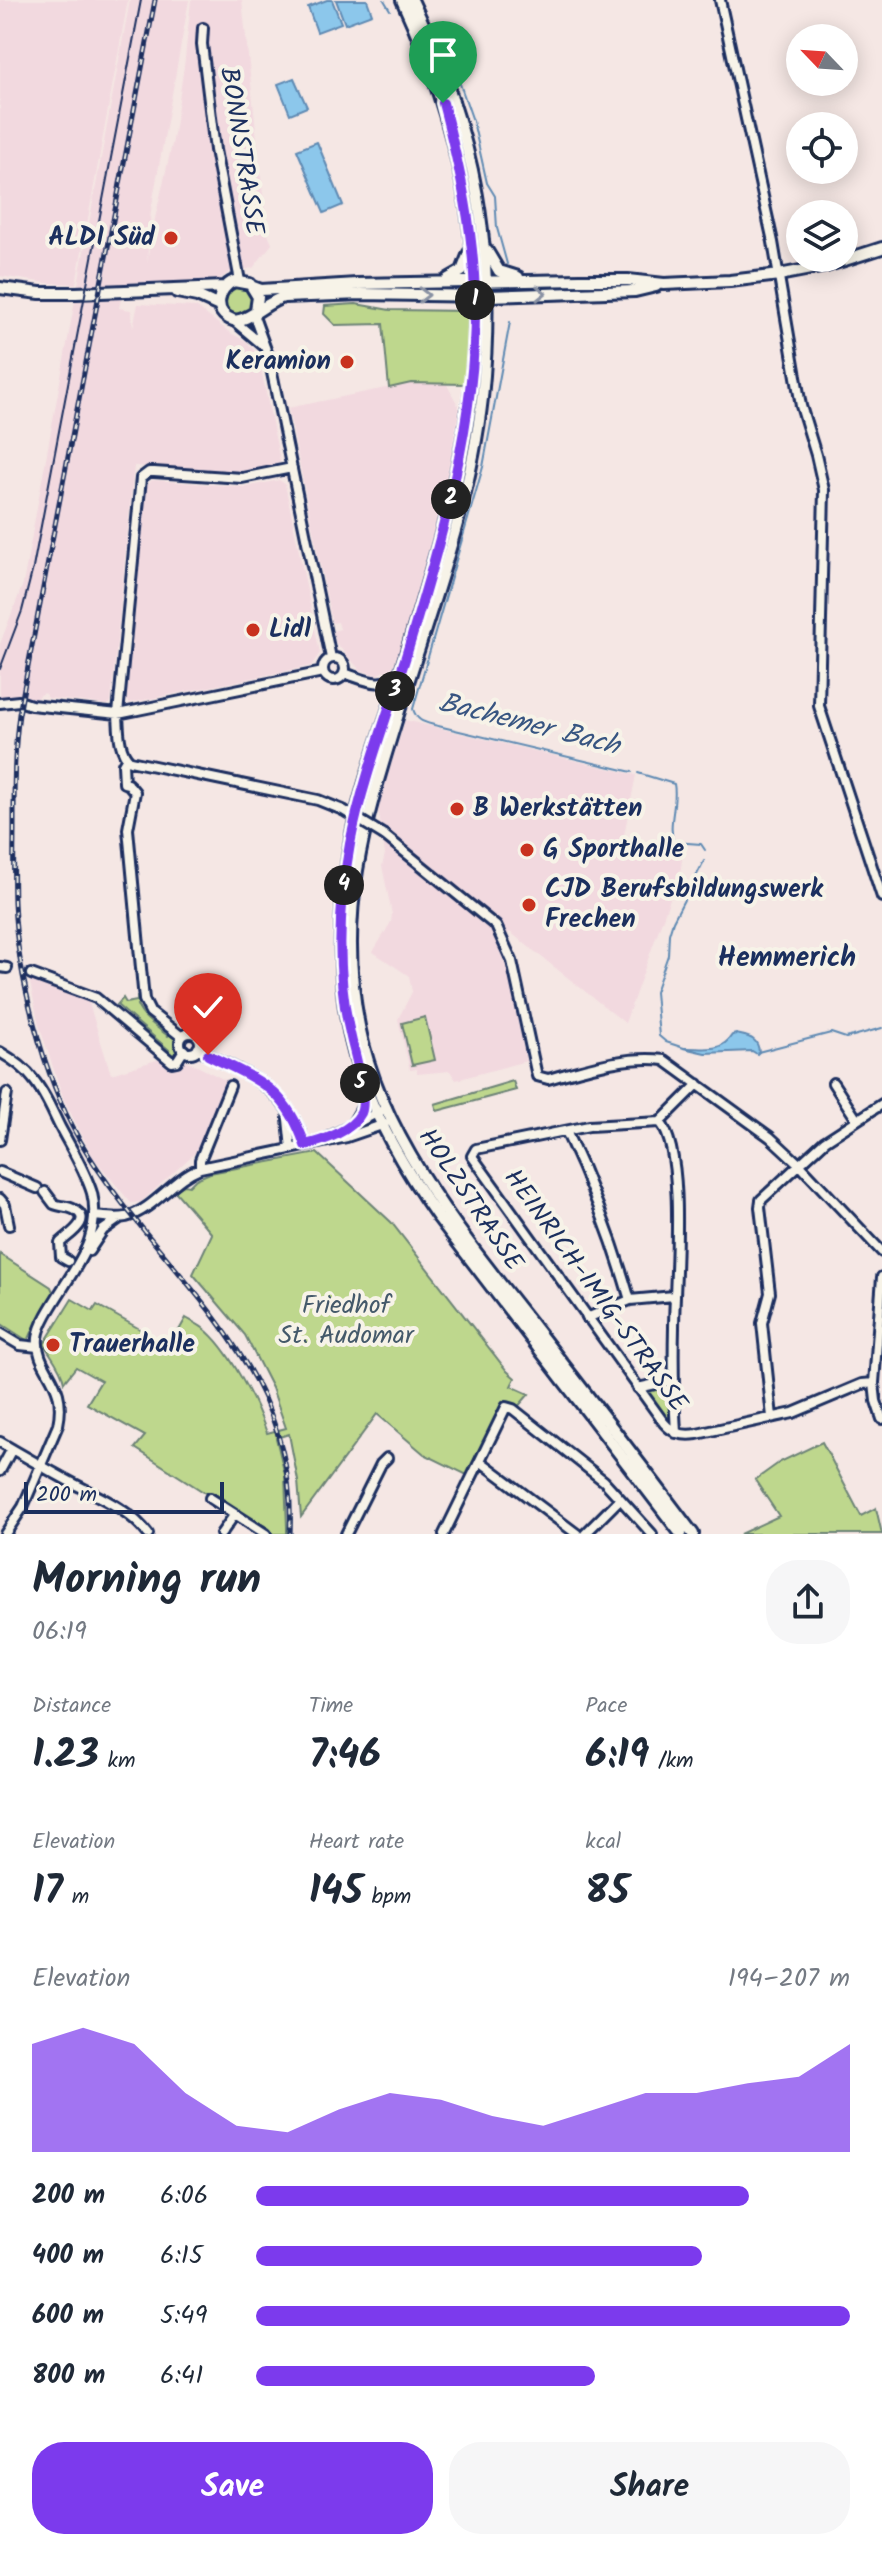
<!DOCTYPE html>
<meta charset="utf-8">
<style>
body{margin:0;font-family:Kalam,sans-serif;background:#f6f6f7;color:#1f2937;height:100vh;display:flex;flex-direction:column;font-size:30px;white-space:nowrap}
*{box-sizing:border-box;margin:0}
p{font-size:26px;color:#747a83}
.icon{flex:none;width:44px;height:44px;fill:none;stroke:currentColor;stroke-width:2;stroke-linecap:round;stroke-linejoin:round}
.map{position:relative;height:1534px;overflow:hidden}
.sheet{display:flex;flex-direction:column;background:#fff;flex:1}
.sheet>*{flex:none}
.needle{width:52px;rotate:295deg}
.controls{position:absolute;left:786px;top:24px;display:grid;gap:16px}
.controls a{display:grid;place-items:center;width:72px;height:72px;border-radius:50%;background:#fff;box-shadow:0 4px 20px #0003;font-size:40px}
.scale{position:absolute;left:24px;bottom:20px;width:200px;box-sizing:border-box;padding-left:8px;border:4px solid #1b2f5e;border-top:0;font-size:22px;line-height:28px;white-space:nowrap;color:#1b2f5e;-webkit-text-stroke:6px #f7f3e8;paint-order:stroke}
.pin{position:absolute;display:grid;place-items:center;width:68px;height:68px;color:#fff;margin:-82px -34px;border-radius:50% 50% 50% 0;rotate:-45deg;box-shadow:0 0 8px #0007}
.pin .icon{rotate:45deg}
.km{position:absolute;width:40px;height:40px;margin:-20px;border-radius:50%;background:#222;color:#fff;font-size:22px;line-height:40px;text-align:center}
.round{display:grid;place-items:center;flex:none;width:84px;height:84px;border-radius:32px;background:#f6f6f7}
.headline{display:flex;align-items:center;justify-content:space-between;height:136px;padding:0 32px}
h1{font-size:44px;font-weight:700;line-height:60px}
.stats{display:grid;grid-template-columns:repeat(3,1fr);gap:12px;height:136px;padding:8px 32px}
.stats div{display:grid;align-content:center}
.stats b{font-size:40px;font-weight:700}
.stats small{font-size:22px;font-weight:400}
.stats p{font-size:22px}
.chart{height:224px;padding:16px 32px}
.chart p{display:flex;justify-content:space-between}
.chart svg{width:100%;height:144px;margin-top:8px;fill:#7c3aed;opacity:.7}
.action{display:flex;gap:16px;margin-top:auto;padding:16px 32px}
.action a{flex:1;height:92px;border-radius:32px;background:#7c3aed;color:#fff;font-size:32px;font-weight:700;line-height:92px;text-align:center}
.action a+a{background:#f6f6f7;color:#1f2937}
ul{padding:0 32px;list-style:none;font-size:26px}
li{display:grid;grid-template-columns:128px 96px 1fr;align-items:center;height:60px}
li i{height:20px;border-radius:10px;background:#7c3aed}
.map>svg:first-child{display:block}
.built{fill:#f2d9df}
.green{fill:#bed78d;stroke:#6c8376;stroke-width:2}
.water{fill:#8cc7eb;stroke:#5f8ab3;stroke-width:2}
.lines{fill:none;stroke-linecap:round;stroke-linejoin:round}
.stream{stroke:#5f8ab3;stroke-width:2}
.minor-casing{stroke:#1b2f5e;stroke-width:14}
.major-casing{stroke:#1b2f5e;stroke-width:16}
.minor{stroke:#f7f3e8;stroke-width:8}
.major{stroke:#f7f3e8;stroke-width:10}
.tram{stroke:#1b2f5e;stroke-width:2}
.rail-casing{stroke:#1b2f5e;stroke-width:5}
.rail{stroke:#f7f3e8;stroke-width:2;stroke-dasharray:6;stroke-linecap:butt}
.minor-bridge-casing{stroke:#1b2f5e;stroke-width:14;stroke-linecap:butt}
.minor-bridge{stroke:#f7f3e8;stroke-width:8}
.oneway{stroke:#8991a3}
.route-casing{stroke:#fff;stroke-width:16}
.route{stroke:#7c3aed;stroke-width:10}
.poi-dot{fill:#c8321e;stroke:#f7f3e8;stroke-width:3}
.labels{text-anchor:middle;dominant-baseline:central;stroke-width:8;stroke-linejoin:round;paint-order:stroke}
.street-label{font-size:26px;fill:#1b2f5e;stroke:#f7f3e8}
.poi-label{font-size:26px;font-weight:bold;fill:#1b2f5e;stroke:#f7f3e8;text-anchor:start}
.park-label{font-size:26px;fill:#44596a;stroke:#f7f3e8}
.water-label{font-size:28px;font-style:italic;fill:#375581;stroke:#f7f3e8}
.neighbourhood-label{font-size:28px;font-weight:bold;fill:#1b2f5e;stroke:#f7f3e8}
</style>
<div class="map">
<svg width="882" height="1534" viewBox="0 0 882 1534">
<rect width="100%" height="100%" fill="#f5e7e4"/>
<filter id="ink" filterUnits="userSpaceOnUse"><feTurbulence type="fractalNoise" baseFrequency=".0125" numOctaves="2"/><feDisplacementMap in="SourceGraphic" scale="16" xChannelSelector="R" yChannelSelector="G"/><feConvolveMatrix kernelMatrix="1 2 1 2 8 2 1 2 1" color-interpolation-filters="sRGB"/></filter>
<g filter="url(#ink)">
<path class="built" d="M0,0H128L76,284L47,283L0,276Z
M130,0H189L151,210L147,262L152,232L173,140L185,59L191,0H242L267,232L272,244L253,268L230,272L214,283L124,285L119,308L131,310L133,327L138,304L196,307L232,334L246,341L255,351L260,364L280,461L276,467L243,473L134,466L111,702L108,705L48,698L44,693L32,700L18,696L0,698V644L23,584Z
M410,383H446L460,409L448,478L427,561L400,648L393,667L376,675L360,670L336,643L333,631L340,629L338,622L332,623L288,408Z
M152,480L246,487L279,480L285,484L320,653L311,666L130,703L125,699L147,485Z
M405,720L636,775L623,840L683,850L681,868L625,1023L510,932L497,944L509,975L526,1061L456,1080L450,1071L417,1074V1069L410,1070L398,1019L412,992L409,976L373,952L391,922L392,914L382,866L385,854L378,807Z
M29,978L87,997L111,1074L160,1059H183L227,1081L205,1135H203L195,1153L141,1202L131,1203L93,1157L64,1100L39,1025Z"/>
<path class="green" d="M224 301a15 15 0 1 1 30 0a15 15 0 1 1-30 0Z
M356,304L390,310L471,311L466,384L411,383L389,388L383,324L335,325L324,314L325,306Z
M137,997H140L141,1003L137,1005C143,1019 156,1026 168,1036L171,1033C177,1038 180,1053 171,1057L166,1054L169,1050L117,1005L123,998L126,1003L137,1001Z
M425,1017L435,1060L412,1065L402,1023Z
M513,1081L516,1090L437,1111L435,1104Z
M317,1153L391,1222L507,1371L515,1378L511,1386L529,1394L516,1409L503,1401L467,1475L424,1454L377,1414L301,1517L298,1481L289,1434L276,1438L285,1475L287,1527V1534H269L135,1448L145,1436L87,1404L101,1381L76,1367L64,1382C62,1369 51,1356 44,1344L72,1299L93,1311L97,1305L170,1346L186,1318C191,1321 198,1324 203,1328C229,1348 256,1402 267,1433L286,1428L272,1388L245,1335L193,1274L212,1234L175,1191L184,1185L189,1186L196,1179L210,1173Z
M0,1254L51,1287L54,1294L38,1319L28,1341L0,1323Z
M665,1385L669,1389L672,1415L668,1419L647,1393L649,1389Z
M822,1442L861,1516L876,1508L882,1534H740L779,1516L755,1480L780,1462Z"/>
<path class="water" d="M327,0H332L341,23L317,32L308,7Z
M336,0H367L372,14L345,24Z
M294,78L307,107L290,114L278,84Z
M317,142L343,205L324,213L297,150Z
M736,1034C748,1037 758,1037 759,1052L757,1054L752,1051L705,1053L683,1048C703,1047 720,1054 732,1035Z"/>
<g class="lines">
<path class="stream" d="M384,0L390,10
M446,44L473,121L487,183L495,196L497,228L507,264
M510,322L483,467L413,709C417,721 423,722 434,725L632,772
M638,773L674,784C678,803 667,825 674,842L701,844L705,850
M684,1048L666,1042L659,1036L655,992L668,955L669,934L673,921L704,861
M758,1052L831,1033L846,1038L882,1028"/>
<g class="minor-casing">
<path id="minor" d="M720,0L773,242L801,406L816,455L824,490L819,706L882,897
M203,28L202,44L215,150L240,281
M253,314L269,358L331,658
M233,320L265,347
M292,468L242,478L154,472H149L141,478L118,714C119,729 118,751 130,761L318,800L343,810
M323 669a11 11 0 1 1 22 0a11 11 0 1 1-22 0Z
M344,673C363,679 383,691 398,673
M0,703L19,701L31,705L118,714L323,672
M126,759L123,764L124,783L128,784
M130,786L135,792L128,829L144,1000L150,1012L182,1037
M384,835L496,926L512,961L537,1076L548,1079C585,1069 626,1055 664,1060L770,1137L799,1164L882,1252
M0,967L7,968
M31,974L96,998L172,1062L177,1061L184,1050
M180 1043a10 10 0 1 1 20 0a10 10 0 1 1-20 0Z
M198,1048C210,1057 223,1062 237,1069C273,1087 292,1107 305,1145
M0,1052C12,1059 25,1068 33,1079C45,1093 52,1111 60,1127C71,1148 85,1170 92,1193C96,1209 94,1226 89,1241C79,1271 40,1314 38,1338C35,1371 68,1379 58,1425L23,1507L5,1534
M833,1083L857,1120
M698,1084L660,1122L589,1126L476,1149L472,1156L664,1423C674,1434 682,1436 697,1434L793,1413L862,1384L874,1383
M289,1112L288,1119L291,1149
M660,1122C687,1154 674,1284 674,1328C673,1363 674,1398 676,1433
M353,1123L363,1106L360,1079
M566,1131C592,1186 613,1241 630,1300
M329,1137L387,1108
M0,1140L7,1093
M200,1168V1160L230,1086
M0,1172L37,1188
M45,1192L54,1204C60,1207 68,1206 73,1209C96,1220 66,1236 60,1243L61,1257L68,1261
M0,1199L5,1205L9,1225
M94,1216C104,1217 116,1219 126,1217C155,1209 172,1179 200,1168L347,1137L385,1124
M89,1251L103,1230L120,1218
M882,1277L874,1383L876,1401L882,1419
M587,1318L630,1300L674,1296
M0,1333L20,1345L38,1347
M638,1388L673,1380
M772,1417L762,1323L770,1293L760,1207L761,1200L825,1141L882,1104
M0,1442C22,1455 43,1467 65,1479C94,1495 128,1507 148,1534
M480,1461L577,1534
M0,1471L12,1449
M210,1498L266,1534
M221,1534L235,1514
M346,1534L381,1464L387,1458
M444,1534L506,1407L513,1409L604,1481L652,1534
M585,1534L620,1499"/>
</g>
<g class="major-casing">
<path id="major" d="M402,0C457,120 488,257 471,390C458,487 429,580 400,674C383,730 360,787 350,845C337,919 336,1000 360,1072C378,1124 406,1172 438,1217L681,1534
M412,0C476,134 497,250 482,398C471,499 433,602 403,698C368,813 335,904 359,1026C381,1139 466,1240 535,1328C588,1396 641,1465 693,1534
M487,251L499,271L518,277
M448,279L462,271L469,253
M253,287L261,290L357,284L580,280H628L664,284L730,281L779,275L826,266L882,248
M0,288L40,293H76L224,287
M177,292L197,296L219,306
M256,310L258,297L250,284L234,281C217,288 212,313 233,320C246,324 267,301 284,297L361,294L488,296L635,291L656,286"/>
</g>
<use href="#minor" class="minor"/>
<use href="#major" class="major"/>
<path class="tram" d="M0,669L22,611L33,568L141,0"/>
<g class="rail-casing">
<path id="rail" d="M155,0L19,714C14,750 14,787 14,823C14,849 13,876 14,902C17,974 43,1076 79,1139C158,1276 299,1357 290,1534"/>
</g>
<use href="#rail" class="rail"/>
<g class="minor-bridge-casing">
<path id="minor-bridge" d="M343,810L384,835"/>
</g>
<use href="#minor-bridge" class="minor-bridge"/>
</g>
<defs><path id="oneway-chevron" d="M-2-3.5L2.5 0L-2 3.5" fill="none" stroke-width="1.6" stroke-linecap="round" stroke-linejoin="round" transform="scale(2)"/></defs>
<g class="oneway">
<use href="#oneway-chevron" transform="translate(541 293) rotate(-1)"/>
<use href="#oneway-chevron" transform="translate(424 295) rotate(1)"/>
</g>
</g>
<g class="lines" filter="url(#ink)">
<g class="route-casing">
<path id="route" d="M208,1055C259,1081 285,1087 305,1145C323,1141 352,1131 361,1113C367,1099 356,1057 352,1042C336,978 338,909 350,844C362,782 388,714 407,653C441,539 476,425 475,305C475,237 460,168 443,103"/>
</g>
<use href="#route" class="route"/>
</g>
<g class="poi-dot">
<circle cx="171" cy="238" r="8"/>
<circle cx="347" cy="362" r="8"/>
<circle cx="253" cy="630" r="8"/>
<circle cx="457" cy="809" r="8"/>
<circle cx="527" cy="850" r="8"/>
<circle cx="529" cy="905" r="8"/>
<circle cx="53" cy="1345" r="8"/>
</g>
<g class="labels">
<g class="street-label">
<text transform="translate(241 151) rotate(81)">BONNSTRASSE</text>
<text transform="translate(470 1200) rotate(56)">HOLZSTRASSE</text>
<text transform="translate(595 1291) rotate(54)">HEINRICH-IMIG-STRASSE</text>
</g>
<g class="poi-label">
<text x="155" y="238" text-anchor="end">ALDI Süd</text>
<text x="331" y="362" text-anchor="end">Keramion</text>
<text x="269" y="630">Lidl</text>
<text x="473" y="809">B Werkstätten</text>
<text x="543" y="850">G Sporthalle</text>
<text x="545" y="890">CJD Berufsbildungswerk<tspan x="545" dy="30">Frechen</tspan></text>
<text x="69" y="1345">Trauerhalle</text>
</g>
<g class="park-label">
<text x="346" y="1306">Friedhof<tspan x="346" dy="30">St. Audomar</tspan></text>
</g>
<g class="water-label">
<text transform="translate(529 725) rotate(14)">Bachemer Bach</text>
</g>
<g class="neighbourhood-label">
<text x="787" y="958">Hemmerich</text>
</g>
</g>
</svg>
<div class="controls">
<a><svg class="needle" viewBox="-14 -14 28 28"><path d="M0-13l5 13h-10z" fill="#e53935"/><path d="M0 13l5-13h-10z" fill="#747a83"/></svg></a>
<a><svg class="icon" aria-label="locate" viewBox="0 0 24 24"><circle cx="12" cy="12" r="6"/><path d="M12 2v4M12 18v4M2 12h4M18 12h4"/></svg></a>
<a><svg class="icon" aria-label="layers" viewBox="0 0 24 24"><path d="M12 4l9 5-9 5-9-5zM3 14l9 5 9-5"/></svg></a>
</div>
<div class="scale">200 m</div>
<div class="pin" style="left:443px;top:103px;background:#1e9e55"><svg class="icon" aria-label="arrive" viewBox="0 0 24 24"><path d="M6 21V4h12l-3 4 3 4H6"/></svg></div>
<div class="pin" style="left:208px;top:1055px;background:#d93025"><svg class="icon" aria-label="check" viewBox="0 0 24 24"><path d="M5 12l5 5 9-10"/></svg></div>
<b class="km" style="left:475px;top:300px">1</b>
<b class="km" style="left:451px;top:499px">2</b>
<b class="km" style="left:395px;top:691px">3</b>
<b class="km" style="left:344px;top:885px">4</b>
<b class="km" style="left:360px;top:1083px">5</b>
</div>
<section class="sheet">
<div class="headline"><div><h1>Morning run</h1><p>06:19</p></div><a class="round"><svg class="icon" aria-label="share" viewBox="0 0 24 24"><path d="M12 15V3M7 8l5-5 5 5M5 13v7h14v-7"/></svg></a></div>
<div class="stats">
<div><p>Distance</p><b>1.23<small> km</small></b></div>
<div><p>Time</p><b>7:46</b></div>
<div><p>Pace</p><b>6:19<small> /km</small></b></div>
</div>
<div class="stats">
<div><p>Elevation</p><b>17<small> m</small></b></div>
<div><p>Heart rate</p><b>145<small> bpm</small></b></div>
<div><p>kcal</p><b>85</b></div>
</div>
<div class="chart"><p><span>Elevation</span>194–207 m</p>
<svg viewBox="0 0 160 44" preserveAspectRatio="none"><path d="M0 44V11L10 6L20 11L30 26L40 36L50 38L60 31L70 26L80 28L90 33L100 36L110 31L120 26L130 26L140 23L150 21L160 11V44z"/></svg>
</div>
<ul>
<li><b>200 m</b>6:06<i style="width:83%"></i></li>
<li><b>400 m</b>6:15<i style="width:75%"></i></li>
<li><b>600 m</b>5:49<i style="width:100%"></i></li>
<li><b>800 m</b>6:41<i style="width:57%"></i></li>
</ul>
<div class="action"><a>Save</a><a>Share</a></div>
</section>
